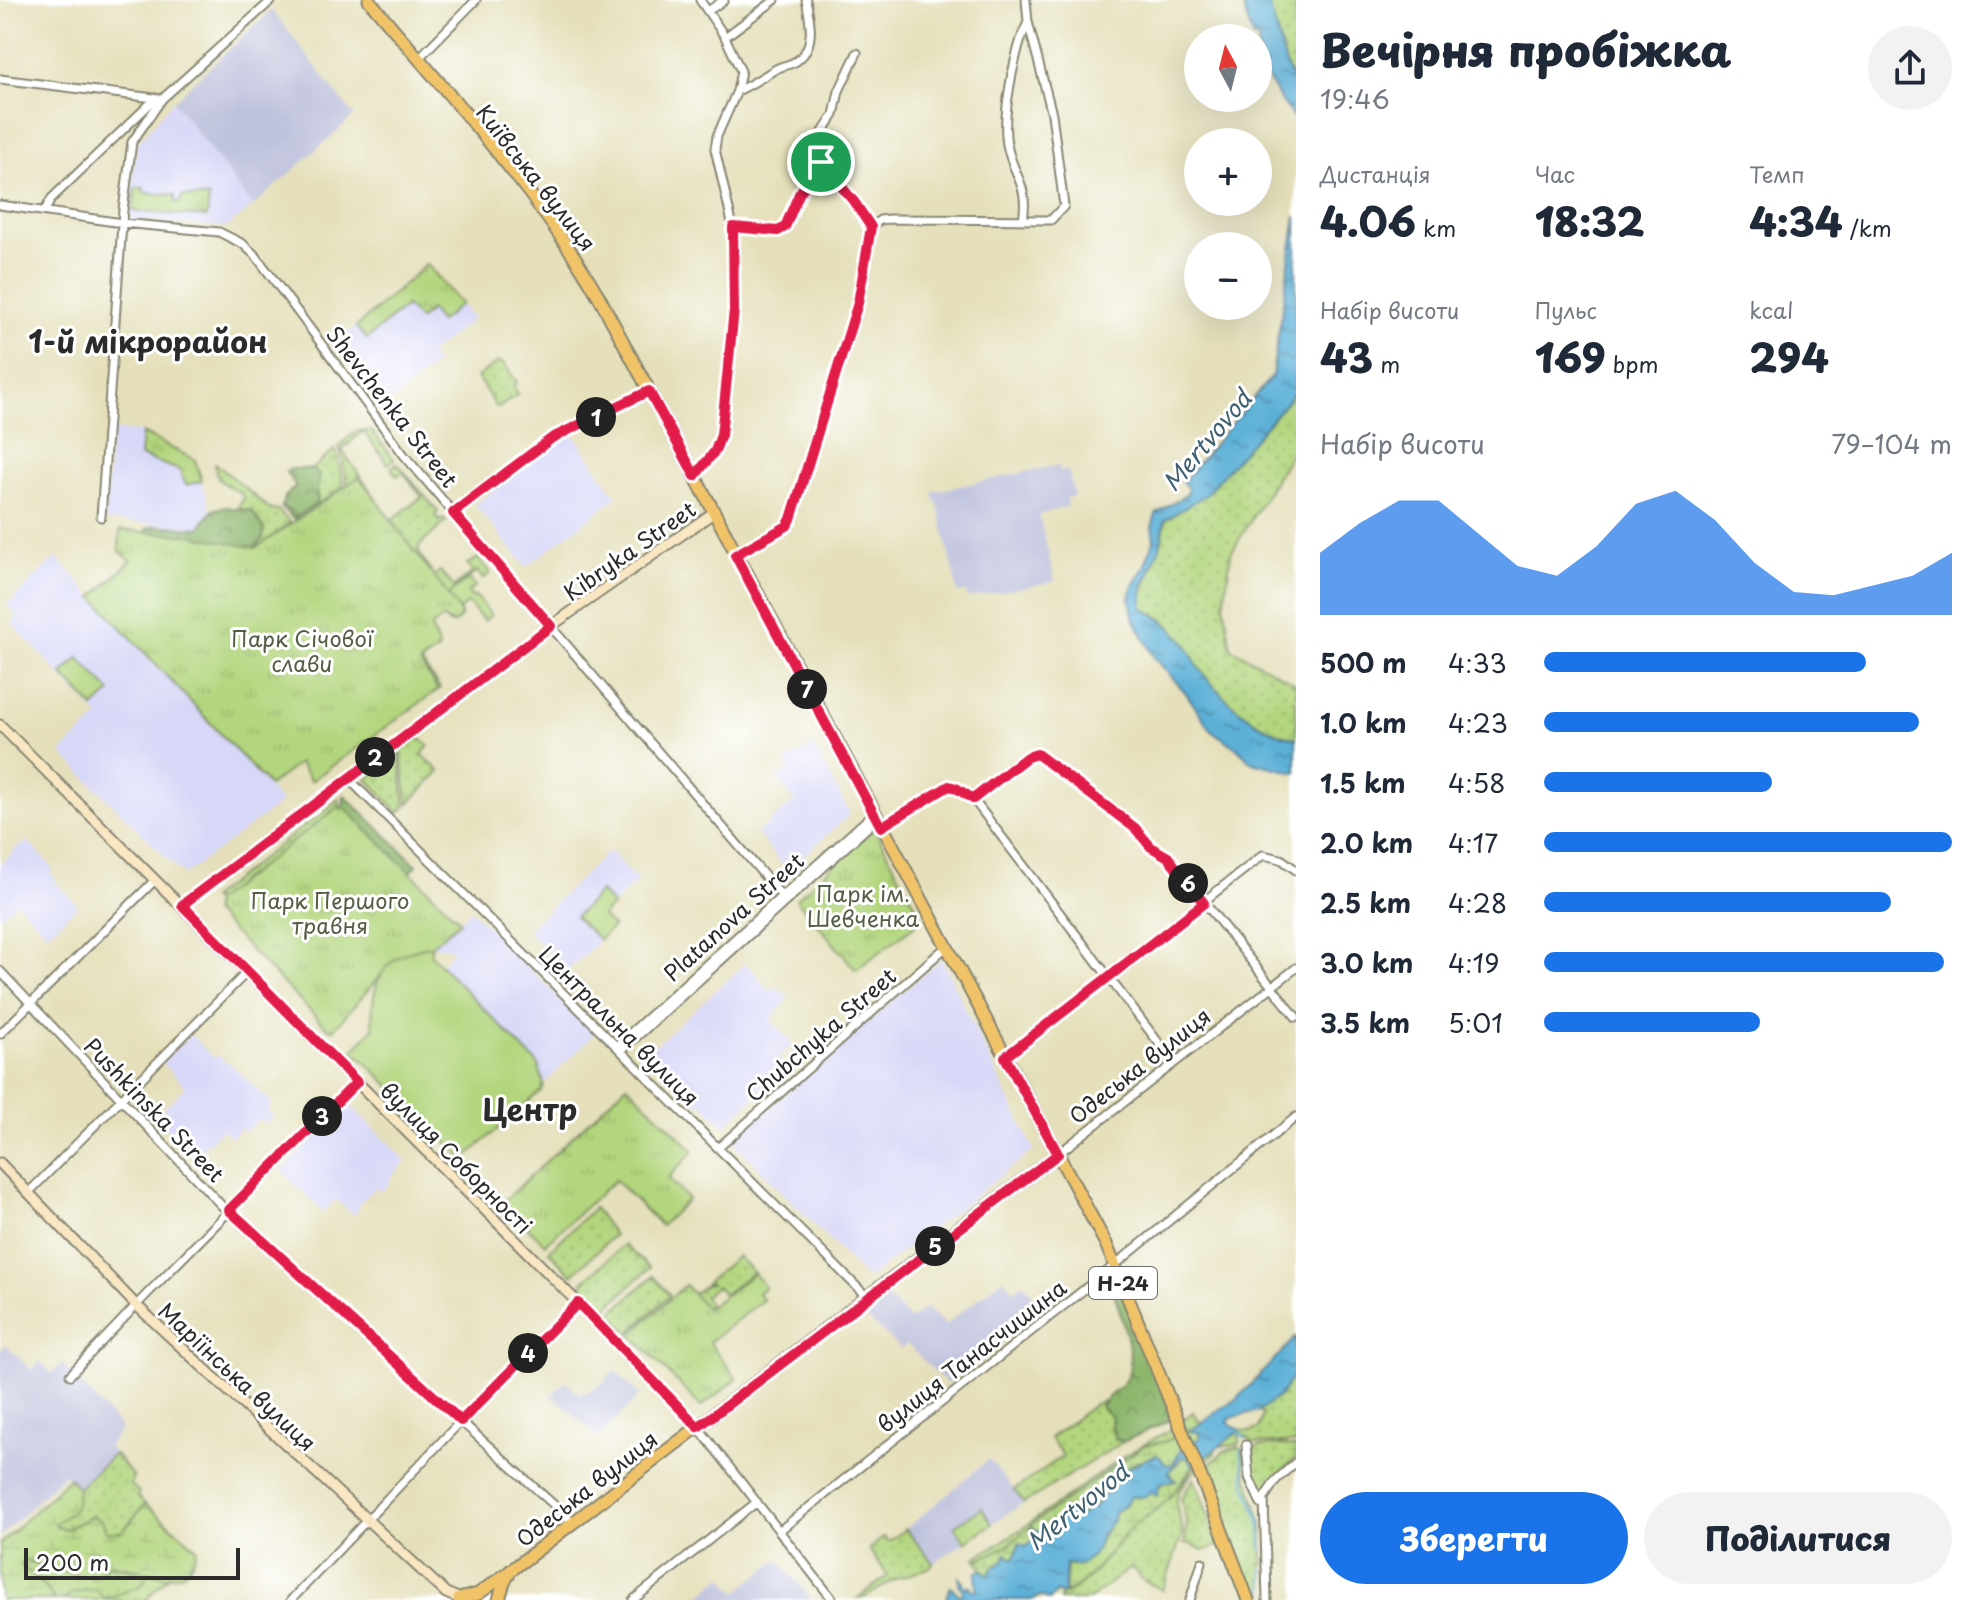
<!DOCTYPE html>
<html lang="uk">
<meta charset="utf-8">
<style>
body{margin:0;font-family:"Playpen Sans",sans-serif;background:#f2f2f3;color:#1f2937;height:100vh;display:flex;flex-direction:column;font-size:30px;white-space:nowrap}
*{box-sizing:border-box;margin:0}
p{font-size:26px;color:#747a83}
.icon{flex:none;width:44px;height:44px;fill:none;stroke:currentColor;stroke-width:2;stroke-linecap:round;stroke-linejoin:round}
.map{position:relative;flex:1;overflow:hidden}
.side{display:flex;flex-direction:column;background:#fff;width:680px}
.side>*{flex:none}
.needle{width:52px;rotate:353deg}
.tools{position:absolute;left:1184px;top:24px;display:grid;gap:16px}
.tools a{display:grid;place-items:center;width:88px;height:88px;border-radius:50%;background:#fff;box-shadow:0 8px 32px #0002;font-size:40px}
.scale{position:absolute;left:24px;bottom:20px;width:216px;box-sizing:border-box;padding-left:8px;border:4px solid #2b2b2b;border-top:0;font-size:22px;line-height:28px;white-space:nowrap;color:#2b2b2b;-webkit-text-stroke:6px #fff;paint-order:stroke}
.pin{position:absolute;display:grid;place-items:center;width:68px;height:68px;color:#fff;margin:-34px;border:4px solid #fff;border-radius:50%;box-shadow:0 2px 8px #0007}
.km{position:absolute;width:40px;height:40px;margin:-20px;border-radius:50%;background:#222;color:#fff;font-size:22px;line-height:40px;text-align:center}
.round{display:grid;place-items:center;flex:none;width:84px;height:84px;border-radius:42px;background:#f2f2f3}
.head{display:flex;align-items:center;justify-content:space-between;height:136px;padding:0 24px}
h1{font-size:44px;font-weight:800;line-height:60px}
.stats{display:grid;grid-template-columns:repeat(3,1fr);gap:12px;height:136px;padding:8px 24px}
.stats div{display:grid;align-content:center}
.stats b{font-size:40px;font-weight:800}
.stats small{font-size:22px;font-weight:400}
.stats p{font-size:22px}
.chart{height:224px;padding:16px 24px}
.chart p{display:flex;justify-content:space-between}
.chart svg{width:100%;height:144px;margin-top:8px;fill:#1a73e8;opacity:.7}
.primary-button{display:flex;gap:16px;margin-top:auto;padding:16px 24px}
.primary-button a{flex:1;height:92px;border-radius:48px;background:#1a73e8;color:#fff;font-size:32px;font-weight:800;line-height:92px;text-align:center}
.primary-button a+a{background:#f2f2f3;color:#1f2937}
ul{padding:0 24px;list-style:none;font-size:26px}
li{display:grid;grid-template-columns:128px 96px 1fr;align-items:center;height:60px}
li i{height:20px;border-radius:10px;background:#1a73e8}
main{display:flex;flex:1;min-height:0}
.map>svg:first-child{display:block}
.built{fill:#d7d7f8}
.industrial{fill:#bfc2dd}
.grass{fill:url(#grass-dots);stroke:#6e8054;stroke-width:2}
.forest{fill:url(#forest-crowns);stroke:#5c704c;stroke-width:2}
.wetland{fill:url(#wetland-marsh);stroke:#6e8054;stroke-width:2}
.park{fill:url(#park-tufts);stroke:#6e8054;stroke-width:2}
.garden{fill:#b2d57d;stroke:#6e8054;stroke-width:2}
.water{fill:url(#water-ripples);stroke:#446e82;stroke-width:2}
.lines{fill:none;stroke-linecap:round;stroke-linejoin:round}
.stream{stroke:#5cb0d8;stroke-width:2}
.street-casing{stroke:#888673;stroke-width:11}
.secondary-casing{stroke:#888673;stroke-width:13}
.primary-casing{stroke:#888673;stroke-width:15}
.street{stroke:#fff;stroke-width:7}
.secondary{stroke:#f9e7c3;stroke-width:9}
.primary{stroke:#f1c369;stroke-width:11}
.route-casing{stroke:#fff;stroke-width:16}
.route{stroke:#e11d48;stroke-width:10}
.labels{text-anchor:middle;dominant-baseline:central;stroke-width:6;stroke-linejoin:round;paint-order:stroke}
.shield{fill:#fff;stroke:#6b6b6b;stroke-width:2}
.shield-label{font-size:20px;font-weight:bold;fill:#2b2b2b}
.street-label{font-size:22px;fill:#2b2b2b;stroke:#fff}
.park-label{font-size:22px;fill:#545e44;stroke:#fff}
.water-label{font-size:24px;font-style:italic;fill:#3f6070;stroke:#fff}
.district-label{font-size:30px;font-weight:bold;fill:#2b2b2b;stroke:#fff}
</style>
<main>
<div class="map">
<svg width="1296" height="1600" viewBox="0 0 1296 1600">
<defs>
<pattern id="grass-dots" width="8" height="8" patternUnits="userSpaceOnUse" patternTransform="scale(2)"><rect width="8" height="8" fill="#b2d57d"/><path d="M2 2h.1M6 6h.1" fill="none" stroke="#99b76c" stroke-width="1.8" stroke-linecap="round"/></pattern>
<pattern id="forest-crowns" width="20" height="18" patternUnits="userSpaceOnUse" patternTransform="scale(2)"><rect width="20" height="18" fill="#8db66c"/><path d="M2 6a3 3 0 1 1 6 0M12 15a3 3 0 1 1 6 0" fill="none" stroke="#739459"/></pattern>
<pattern id="wetland-marsh" width="20" height="14" patternUnits="userSpaceOnUse" patternTransform="scale(2)"><rect width="20" height="14" fill="#b2d57d"/><path d="M1 5h8M5 5V1M11 12h8M15 12V8" fill="none" stroke="#99b76c"/></pattern>
<pattern id="park-tufts" width="24" height="20" patternUnits="userSpaceOnUse" patternTransform="scale(2)"><rect width="24" height="20" fill="#b2d57d"/><path d="M3 7l-1-3M5 7V3M7 7l1-3M15 17l-1-3M17 17v-4M19 17l1-3" fill="none" stroke="#99b76c"/></pattern>
<pattern id="water-ripples" width="26" height="14" patternUnits="userSpaceOnUse" patternTransform="scale(2)"><rect width="26" height="14" fill="#5cb0d8"/><path d="M2 4q2-2 4 0t4 0M15 11q2-2 4 0t4 0" fill="none" stroke="#4c8faf"/></pattern>
</defs>
<rect width="100%" height="100%" fill="#fff"/>
<filter id="ink" filterUnits="userSpaceOnUse"><feTurbulence type="fractalNoise" baseFrequency=".0125" numOctaves="2"/><feDisplacementMap in="SourceGraphic" scale="16" xChannelSelector="R" yChannelSelector="G"/><feConvolveMatrix kernelMatrix="1 2 1 2 8 2 1 2 1" color-interpolation-filters="sRGB"/></filter>
<filter id="wash" filterUnits="userSpaceOnUse"><feTurbulence type="fractalNoise" baseFrequency=".006" numOctaves="4" result="noise"/><feDisplacementMap in="SourceGraphic" scale="32" xChannelSelector="R" yChannelSelector="G"/><feGaussianBlur stdDeviation="1.8" result="paint"/><feColorMatrix in="noise" values="0 0 0 0 0 0 0 0 0 0 0 0 0 0 0 0 0 1.4 0 .05"/><feComposite in="paint" operator="in"/></filter>
<g filter="url(#wash)">
<rect width="100%" height="100%" fill="#e5e0bb"/>
<path class="built" d="M173,101L253,206L227,227L128,219L137,144Z
M427,264L473,319L430,353L435,364L389,403L341,339Z
M111,430L140,432L195,460L211,511L198,527L105,521Z
M571,431L617,497L526,567L475,505Z
M56,557L268,787L281,803L184,875L61,753L99,716L12,624L18,617L7,605Z
M813,745L850,814L787,871L757,833L795,801L777,778L790,770L786,762Z
M26,839L54,870L50,873L56,879L54,881L78,906L47,934L17,902L0,917V864L19,846L26,844Z
M609,851L638,881L602,915L613,927L567,971L527,930Z
M471,910L595,1033L544,1084L538,1064L441,965L453,951L450,948L431,946Z
M941,959L1034,1150L867,1279L732,1140Z
M746,963L769,990L775,987L787,995V1001L770,1019L793,1044L778,1058L785,1066L725,1126L701,1102L698,1104L691,1097L693,1094L649,1051Z
M190,1034L214,1058L219,1055L226,1063L229,1062L272,1104L267,1110L274,1117L266,1124L260,1118L245,1132L241,1128L231,1137L223,1129L194,1156L156,1116L186,1087L162,1063Z
M349,1104L406,1161L389,1179L391,1182L381,1192L375,1187L358,1205L360,1207L353,1215L336,1199L323,1212L282,1171Z"/>
<path class="industrial" d="M272,10L354,116L253,206L173,101Z
M1059,465L1060,472L1068,470L1074,497L1066,498L1068,506L1039,515L1055,581L968,598L966,591L958,593L938,505L932,492Z
M1004,1278L1014,1290L1023,1283L1044,1308L1001,1343L961,1370L947,1384L907,1344L901,1349L863,1315L886,1296L910,1320L926,1307L945,1325Z
M6,1345L32,1370L40,1361L52,1373L62,1363L121,1428L108,1447L114,1454L78,1488L64,1474L0,1537V1351Z
M615,1370L640,1395L599,1438L567,1408L555,1398H552L551,1395L566,1381L580,1394L598,1387Z
M989,1459L1024,1503L933,1563L906,1529Z
M778,1559L812,1600H695L723,1576L737,1592Z"/>
<path class="grass" d="M1268,0H1296V87L1286,65Z
M498,362L504,364L517,382L513,385L518,394L499,408L496,407L477,377Z
M1296,391V445L1231,553L1224,604L1231,648L1296,684V738C1259,732 1224,700 1201,671C1181,645 1177,622 1143,609V587L1148,580L1162,538L1166,520L1205,495Z
M356,431H372L394,459L388,464L363,431L342,450L391,520L422,497L403,472L397,476L391,468L397,463L438,512L435,515L440,521L443,519L446,522L419,546V553L434,576L440,571L454,587L473,572L467,564L478,558L490,573L483,579L477,571L448,595L461,613L458,621L450,624L443,618L431,627L439,649L421,662L440,688L438,690L407,643L348,486L339,446Z
M335,449L344,486L295,521L281,507L299,490L295,485Z
M215,463L271,510H278L290,523L256,548L250,546L244,514L239,506L243,499L242,494C228,485 214,483 215,463Z
M419,737L429,746L422,754L440,772L408,804L401,751Z
M399,753L405,807L399,813L367,779Z
M339,799L341,807H338L214,902L211,898Z
M594,1208L614,1235L572,1275L549,1251Z
M624,1245L650,1268L604,1310L581,1284Z
M737,1256L753,1272L724,1294L716,1286L704,1296L710,1305L706,1308L693,1294L705,1285L712,1284L706,1283Z
M653,1276L670,1295L629,1333L611,1313Z
M1296,1372V1443H1251L1250,1439L1239,1433L1240,1442L1237,1445L1219,1446L1241,1430L1250,1432L1258,1429L1263,1414L1259,1411L1280,1395Z
M1104,1401L1101,1407L1112,1417L1111,1426L1115,1439L1123,1442L1024,1503L1014,1490L1063,1456L1050,1438L1095,1404Z
M1193,1412L1201,1424L1196,1427L1164,1442L1145,1445L1044,1516L1010,1544L977,1561L975,1558L1017,1532L1127,1454L1173,1428Z
M1282,1445L1296,1447V1458L1263,1490C1250,1480 1249,1467 1251,1451L1259,1446Z
M1240,1447L1244,1450L1245,1470L1262,1524L1264,1600H1252L1204,1470L1224,1451Z
M1215,1449V1453L1190,1476L1178,1493L1176,1504L1183,1532L1163,1590L1144,1581L1131,1567C1117,1579 1102,1587 1090,1600H1060L1061,1595C1086,1590 1108,1553 1126,1533C1142,1515 1166,1504 1181,1484C1193,1470 1198,1459 1215,1449Z
M114,1454L133,1476L131,1485L139,1492L137,1496L145,1504L122,1532H107L102,1521L92,1516L66,1529L56,1527L55,1523C73,1510 76,1514 78,1488Z
M1194,1478L1220,1545L1204,1551L1191,1544H1184L1187,1524L1181,1499Z
M906,1529L933,1563L929,1568L896,1579L864,1598H858L888,1576L869,1549L884,1537L888,1542Z
M24,1560L75,1575L107,1565L147,1572L143,1585L105,1599L73,1593L63,1600H55L35,1576L20,1566Z"/>
<path class="forest" d="M291,469H313L320,477L317,489L318,502L295,518L283,506L285,497L296,486L286,472Z
M224,507L252,511L264,529L263,538L251,552L151,538L146,529L154,526L199,528L213,510Z
M344,795L417,865L381,902L343,835Z
M1113,1281L1118,1282L1171,1412L1170,1420L1123,1442C1109,1436 1112,1430 1112,1417L1101,1407C1106,1396 1119,1390 1126,1379C1139,1360 1118,1308 1112,1286Z"/>
<path class="wetland" d="M1189,1431L1199,1432L1200,1438L1183,1447L1172,1465L1165,1464L1161,1458L1152,1456L1145,1462L1137,1461L1118,1474C1113,1491 1093,1506 1080,1517L1067,1515C1060,1521 1045,1533 1036,1532L1031,1525L1145,1445L1164,1442Z
M1186,1456L1193,1465C1183,1481 1172,1497 1157,1509C1146,1517 1136,1523 1127,1532C1107,1554 1091,1581 1065,1594L1067,1564C1087,1563 1109,1530 1114,1512L1125,1505L1132,1496L1138,1498L1157,1489L1164,1482L1176,1481L1168,1472Z
M69,1478L78,1488C76,1514 74,1510 55,1523L56,1527L67,1529L92,1516L102,1521L107,1532H122L145,1504L197,1548C188,1588 163,1575 134,1569C125,1567 116,1566 108,1565L97,1577L75,1575L24,1560L21,1566L35,1576L55,1600H0V1544Z
M1030,1527L1033,1531L1034,1540L1026,1546L1019,1544L1015,1557L997,1565L989,1576H987L977,1561L1010,1544Z"/>
<path class="park" d="M135,188H144V193L175,195V202H181L182,196L209,198L207,217L133,211Z
M427,264L461,304L440,322L430,310L419,320L406,306L367,339L356,327Z
M142,433L195,460L202,481L186,485L179,470L140,456Z
M359,477L459,610L461,617L453,624L443,618L431,627L439,649L420,663L438,690L311,781L299,763L269,786L93,597L131,561L119,550L120,530L194,536L256,548Z
M338,807L345,808L460,921L431,946L421,948L395,959L333,1030L330,1028L328,1029L213,912L214,902Z
M874,828L923,919L856,970L796,899Z
M600,892L613,905L602,916L613,927L599,940L575,917Z
M627,1085L694,1151L668,1178L688,1199L661,1226L615,1180L545,1244L502,1203Z
M754,1273L765,1287L758,1293L763,1300L709,1342L737,1379L701,1407L631,1334L685,1285L707,1309Z"/>
<path class="garden" d="M469,578L475,586L468,592L473,598L476,596L491,615L484,621L468,603L459,610L448,595Z
M79,658L111,692L94,708L62,674Z
M431,946V955L538,1064L544,1084L542,1090L464,1159L353,1050L373,1029C369,984 382,953 431,946Z
M982,1508L992,1524L965,1542L954,1526Z
M147,1572L168,1577L147,1598L149,1600H63L73,1593L96,1589L105,1599L143,1585Z"/>
<path class="water" d="M1241,0H1268L1286,65L1296,87V120C1277,98 1258,68 1258,38H1253Z
M1296,216V391L1205,495L1165,520L1160,547L1143,587V609C1158,615 1171,626 1182,639C1190,648 1193,661 1201,671C1224,700 1258,732 1296,738V773L1252,762L1236,747L1212,731L1185,692L1153,656L1133,616L1130,600L1132,587L1144,567L1154,540L1152,527L1156,514L1187,494L1188,489L1183,481L1272,376Z
M1296,1337V1372L1280,1395L1259,1411L1230,1418L1229,1423L1241,1430L1193,1465L1188,1457H1181L1168,1472L1176,1481L1164,1482L1159,1485L1157,1496L1151,1493L1143,1497L1132,1496L1125,1505L1114,1512L1113,1521L1100,1536C1100,1550 1090,1559 1079,1566L1066,1564L1064,1593L1061,1595L1058,1592L1049,1600L1041,1596L1031,1600H945L951,1586L959,1595L963,1594L962,1587L959,1585V1577L967,1588L969,1585L973,1590L977,1589L976,1573L982,1569L989,1576L992,1569L1004,1561L1006,1554L1012,1559L1015,1557L1019,1543L1026,1546L1034,1540V1529L1041,1533L1048,1524L1059,1523L1063,1516L1073,1513L1080,1517L1088,1508H1094C1101,1496 1115,1488 1118,1474C1132,1467 1143,1458 1158,1455L1165,1464L1172,1465L1183,1447L1200,1438L1199,1432L1189,1431C1206,1422 1218,1407 1236,1400Z"/>
<g class="lines">
<path class="stream" d="M1239,1432L1246,1439
M1241,1449L1245,1484L1260,1521L1262,1551
M1263,1569V1600"/>
</g>
</g>
<g filter="url(#ink)">
<g class="lines">
<g class="street-casing">
<path id="street" d="M708,11L724,0
M725,37L775,0
M418,59L476,0
M0,79L162,99
M737,91C751,85 762,77 776,69C783,65 793,65 799,59C816,45 810,19 806,0
M0,205L122,223L219,232L243,244L256,256L404,455L786,901
M45,210L52,198L156,98
M1023,220C1029,186 1015,178 1008,149C1000,119 1015,49 1028,22
M733,227L778,231L785,227L799,194L821,162
M871,227L880,220L889,219L1051,220L1064,206L1052,114L1028,22L1026,0
M695,476L715,451L721,435L734,310L733,227L715,149L717,136L737,91L741,71L725,37L700,0
M453,513L552,438L649,391
M101,517L123,210L132,142L162,99L272,0
M735,555L787,526L791,519L858,303L871,227L855,203L821,162L816,150L819,138L834,115L839,91L857,53
M348,778L867,1297
M973,799L1027,757L1037,754L1135,828L1151,847L1168,857L1296,1017
M881,827L949,786L956,788L973,799L1174,1063
M0,971L222,1206L574,1523
M0,1034L155,880
M616,1046L874,813
M621,1051L877,819
M1005,1057L1263,855L1281,859L1296,870
M718,1148L946,947
M1058,1154L1296,968
M28,1193L247,972
M70,1375L146,1295L357,1082
M698,1427L833,1600
M1246,1445L1249,1477L1261,1504
M779,1531L1115,1265L1296,1117
M291,1600L461,1421L578,1303
M633,1600L757,1502
M1190,1600L1202,1562
M1267,1600L1264,1498L1276,1480L1296,1462"/>
</g>
<g class="secondary-casing">
<path id="secondary" d="M0,725L578,1303L698,1427
M182,905L551,626L713,513
M0,1163L136,1305L446,1593L463,1600"/>
</g>
<g class="primary-casing">
<path id="primary" d="M369,0C449,96 537,189 599,297L1106,1244L1205,1487L1248,1600
M459,1599L478,1594L506,1574
M499,1600L503,1585L510,1571L867,1297L1058,1154"/>
</g>
<use href="#street" class="street"/>
<use href="#secondary" class="secondary"/>
<use href="#primary" class="primary"/>
</g>
</g>
<g class="lines" filter="url(#ink)">
<g class="route-casing">
<path id="route" d="M821,162L855,203L871,227L858,303L791,519L787,526L735,555L881,827L949,786L956,788L973,799L1027,757L1037,754L1135,828L1151,847L1168,857L1204,903L1005,1057L1058,1154L698,1427L578,1303L461,1421L229,1210L357,1082L182,905L551,626L453,513L552,438L649,391L695,476L715,451L721,435L734,310L733,227L778,231L785,227L799,194Z"/>
</g>
<use href="#route" class="route"/>
</g>
<g class="labels">
<rect class="shield" x="1089" y="1267" width="68" height="32" rx="6"/>
<g class="shield-label">
<text x="1123" y="1283">Н-24</text>
</g>
<g class="street-label">
<text transform="translate(537 177) rotate(52)">Київська вулиця</text>
<text transform="translate(393 406) rotate(52)">Shevchenka Street</text>
<text transform="translate(629 550) rotate(-35)">Kibryka Street</text>
<text transform="translate(733 916) rotate(-42)">Platanova Street</text>
<text transform="translate(620 1025) rotate(45)">Центральна вулиця</text>
<text transform="translate(820 1034) rotate(-41)">Chubchyka Street</text>
<text transform="translate(1139 1065) rotate(-38)">Одеська вулиця</text>
<text transform="translate(155 1109) rotate(46)">Pushkinska Street</text>
<text transform="translate(457 1157) rotate(45)">вулиця Соборності</text>
<text transform="translate(971 1355) rotate(-38)">вулиця Танасчишина</text>
<text transform="translate(238 1376) rotate(43)">Маріїнська вулиця</text>
<text transform="translate(586 1488) rotate(-38)">Одеська вулиця</text>
</g>
<g class="park-label">
<text x="302" y="637">Парк Січової<tspan x="302" dy="25">слави</tspan></text>
<text x="863" y="892">Парк ім.<tspan x="863" dy="25">Шевченка</tspan></text>
<text x="330" y="899">Парк Першого<tspan x="330" dy="25">травня</tspan></text>
</g>
<g class="water-label">
<text transform="translate(1206 440) rotate(-50)">Mertvovod</text>
<text transform="translate(1077 1506) rotate(-39)">Mertvovod</text>
</g>
<g class="district-label">
<text x="148" y="340">1-й мікрорайон</text>
<text x="530" y="1108">Центр</text>
</g>
</g>
</svg>
<div class="tools">
<a><svg class="needle" viewBox="-14 -14 28 28"><path d="M0-13l5 13h-10z" fill="#e53935"/><path d="M0 13l5-13h-10z" fill="#747a83"/></svg></a>
<a>+</a>
<a>−</a>
</div>
<div class="scale">200 m</div>
<div class="pin" style="left:821px;top:162px;background:#1e9e55"><svg class="icon" aria-label="arrive" viewBox="0 0 24 24"><path d="M6 21V4h12l-3 4 3 4H6"/></svg></div>
<b class="km" style="left:596px;top:417px">1</b>
<b class="km" style="left:375px;top:757px">2</b>
<b class="km" style="left:322px;top:1116px">3</b>
<b class="km" style="left:528px;top:1353px">4</b>
<b class="km" style="left:935px;top:1246px">5</b>
<b class="km" style="left:1188px;top:883px">6</b>
<b class="km" style="left:807px;top:689px">7</b>
</div>
<section class="side">
<div class="head"><div><h1>Вечірня пробіжка</h1><p>19:46</p></div><a class="round"><svg class="icon" aria-label="share" viewBox="0 0 24 24"><path d="M12 15V3M7 8l5-5 5 5M5 13v7h14v-7"/></svg></a></div>
<div class="stats">
<div><p>Дистанція</p><b>4.06<small> km</small></b></div>
<div><p>Час</p><b>18:32</b></div>
<div><p>Темп</p><b>4:34<small> /km</small></b></div>
</div>
<div class="stats">
<div><p>Набір висоти</p><b>43<small> m</small></b></div>
<div><p>Пульс</p><b>169<small> bpm</small></b></div>
<div><p>kcal</p><b>294</b></div>
</div>
<div class="chart"><p><span>Набір висоти</span>79–104 m</p>
<svg viewBox="0 0 160 44" preserveAspectRatio="none"><path d="M0 44V25L10 16L20 9L30 9L40 19L50 29L60 32L70 23L80 10L90 6L100 15L110 28L120 37L130 38L140 35L150 32L160 25V44z"/></svg>
</div>
<ul>
<li><b>500 m</b>4:33<i style="width:79%"></i></li>
<li><b>1.0 km</b>4:23<i style="width:92%"></i></li>
<li><b>1.5 km</b>4:58<i style="width:56%"></i></li>
<li><b>2.0 km</b>4:17<i style="width:100%"></i></li>
<li><b>2.5 km</b>4:28<i style="width:85%"></i></li>
<li><b>3.0 km</b>4:19<i style="width:98%"></i></li>
<li><b>3.5 km</b>5:01<i style="width:53%"></i></li>
</ul>
<div class="primary-button"><a>Зберегти</a><a>Поділитися</a></div>
</section>
</main>
